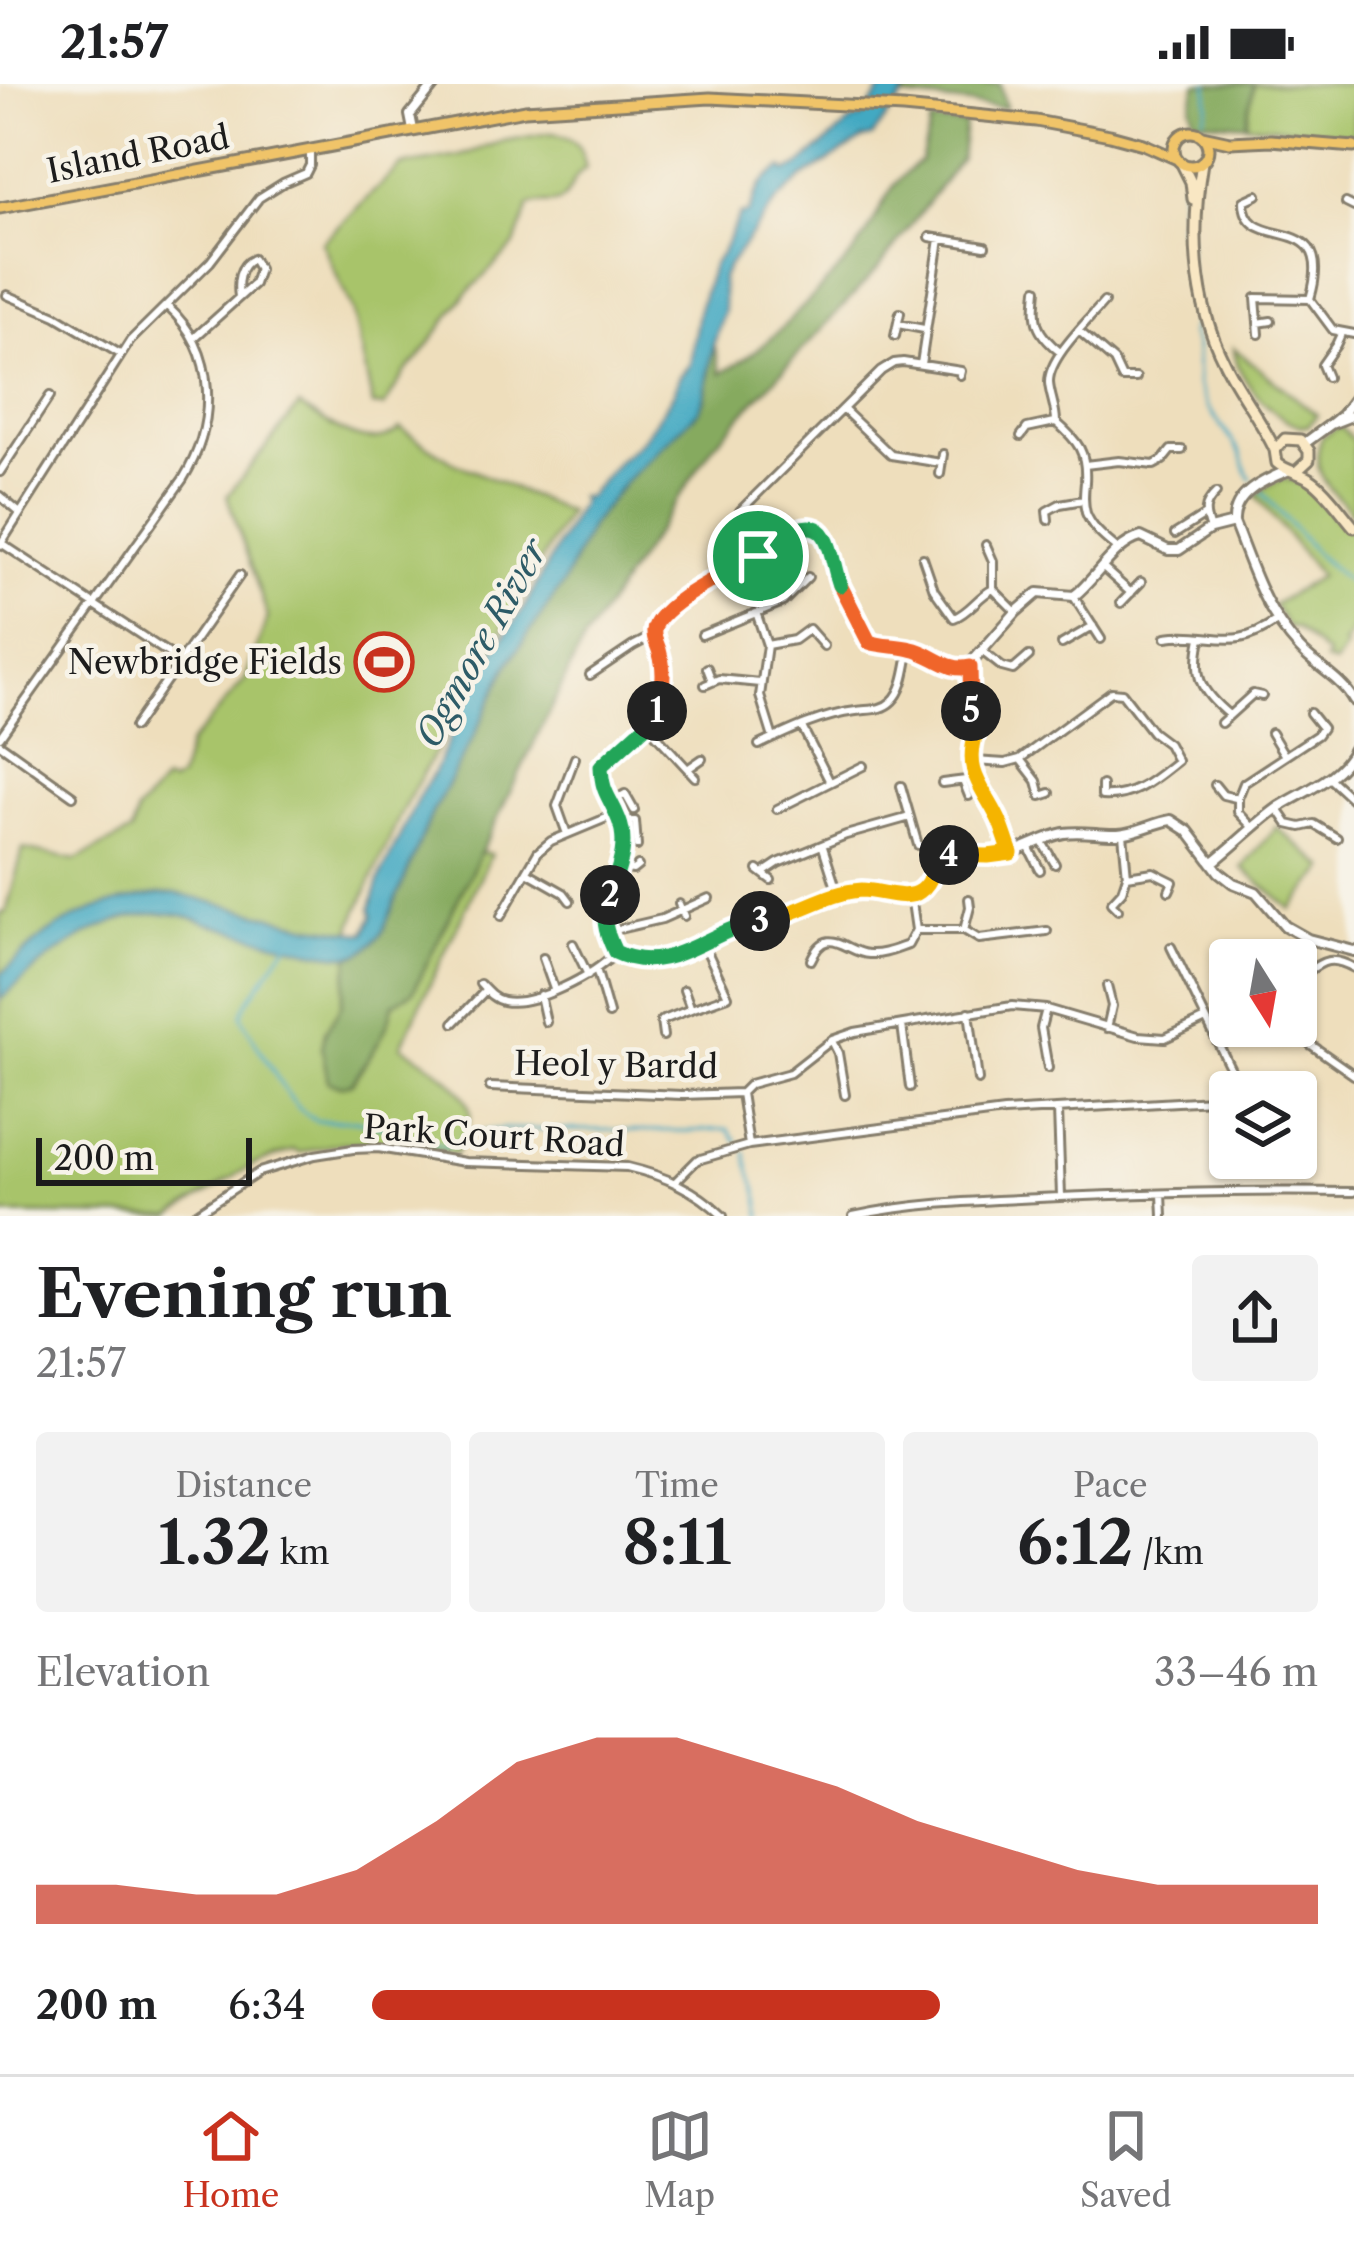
<!DOCTYPE html>
<meta charset="utf-8">
<style>
body{margin:0;font-family:"Libre Caslon Text",serif;background:#f2f2f2;color:#202124;height:100vh;display:flex;flex-direction:column;font-size:45px;white-space:nowrap}
*{box-sizing:border-box;margin:0}
p{font-size:39px;color:#757577}
.icon{flex:none;width:66px;height:66px;fill:none;stroke:currentColor;stroke-width:2;stroke-linecap:round;stroke-linejoin:round}
.map{position:relative;height:1132px;overflow:hidden}
.details{display:flex;flex-direction:column;background:#fff;flex:1}
.details>*{flex:none}
.needle{width:78px;rotate:169deg}
.tools{position:absolute;left:1209px;top:855px;display:grid;gap:24px}
.tools a{display:grid;place-items:center;width:108px;height:108px;border-radius:12px;background:#fff;box-shadow:0 3px 9px #0004;font-size:60px}
.scale{position:absolute;left:36px;bottom:30px;width:216px;box-sizing:border-box;padding-left:12px;border:6px solid #1c1c1c;border-top:0;font-size:33px;line-height:42px;white-space:nowrap;color:#1c1c1c;-webkit-text-stroke:9px #f7f3e8;paint-order:stroke}
.pin{position:absolute;display:grid;place-items:center;width:102px;height:102px;color:#fff;margin:-51px;border:6px solid #fff;border-radius:50%;box-shadow:0 3px 12px #0007}
.km{position:absolute;width:60px;height:60px;margin:-30px;border-radius:50%;background:#222;color:#fff;font-size:33px;line-height:60px;text-align:center}
.round{display:grid;place-items:center;flex:none;width:126px;height:126px;border-radius:12px;background:#f2f2f2}
.head{display:flex;align-items:center;justify-content:space-between;height:204px;padding:0 36px}
h1{font-size:66px;font-weight:700;line-height:90px}
.metrics{display:grid;grid-template-columns:repeat(3,1fr);gap:18px;height:204px;padding:12px 36px}
.metrics div{display:grid;align-content:center;border-radius:12px;background:#f2f2f2;text-align:center}
.metrics b{font-size:60px;font-weight:700}
.metrics small{font-size:33px;font-weight:400}
.metrics p{font-size:33px}
.chart{height:336px;padding:24px 36px}
.chart p{display:flex;justify-content:space-between}
.chart svg{width:100%;height:216px;margin-top:12px;fill:#c8321e;opacity:.7}
ul{padding:0 36px;list-style:none;font-size:39px}
li{display:grid;grid-template-columns:192px 144px 1fr;align-items:center;height:90px}
li i{height:30px;border-radius:15px;background:#c8321e}
.status{display:flex;justify-content:space-between;align-items:center;height:84px;padding:0 60px;background:#fff;direction:ltr}
.status svg{height:33px;fill:currentColor}
.menu{display:flex;justify-content:space-around;align-items:center;height:168px;border-top:3px solid #e0e0e0;background:#fff;font-size:33px;color:#757577}
.menu a{display:grid;justify-items:center;gap:6px}
.menu .selected{color:#c8321e}
.map>svg:first-child{display:block}
.green{fill:#a8c46b;stroke:#627044;stroke-width:3}
.forest{fill:#86aa5f;stroke:#51633e;stroke-width:3}
.water{fill:#42a9c2;stroke:#2f626f;stroke-width:3}
.lines{fill:none;stroke-linecap:round;stroke-linejoin:round}
.stream{stroke:#42a9c2;stroke-width:3}
.minor-casing{stroke:#857d6c;stroke-width:12}
.tertiary-casing{stroke:#857d6c;stroke-width:14}
.secondary-casing{stroke:#857d6c;stroke-width:15}
.primary-casing{stroke:#857d6c;stroke-width:15}
.minor{stroke:#fff;stroke-width:6}
.tertiary{stroke:#fff;stroke-width:8}
.secondary{stroke:#f9e7c3;stroke-width:9}
.primary{stroke:#f0c469;stroke-width:9}
.split-1-casing{stroke:#fff;stroke-width:24}
.split-2-casing{stroke:#fff;stroke-width:24}
.split-3-casing{stroke:#fff;stroke-width:24}
.split-4-casing{stroke:#fff;stroke-width:24}
.split-5-casing{stroke:#fff;stroke-width:24}
.split-6-casing{stroke:#fff;stroke-width:24}
.split-7-casing{stroke:#fff;stroke-width:24}
.split-1{stroke:#f0652b;stroke-width:15}
.split-2{stroke:#22a559;stroke-width:15}
.split-3{stroke:#22a559;stroke-width:15}
.split-4{stroke:#f5b400;stroke-width:15}
.split-5{stroke:#f5b400;stroke-width:15}
.split-6{stroke:#f0652b;stroke-width:15}
.split-7{stroke:#22a559;stroke-width:15}
.labels{text-anchor:middle;dominant-baseline:central;stroke-width:9;stroke-linejoin:round;paint-order:stroke}
.street-label{font-size:33px;fill:#1c1c1c;stroke:#f7f3e8}
.poi-label{font-size:33px;fill:#1c1c1c;stroke:#f7f3e8;text-anchor:end}
.water-label{font-size:36px;font-style:italic;fill:#2d5b67;stroke:#f7f3e8}
</style>
<div class="status"><b>21:57</b><svg viewBox="0 0 49 12"><path d="M0 12V9h3v3zM5 12V6h3v6zM10 12V3h3v9zM15 12V0h3v12zM26 1h20v11H26zM47 4h2v5h-2z"/></svg></div>
<div class="map">
<svg width="1354" height="1132" viewBox="0 0 1354 1132">
<rect width="100%" height="100%" fill="#f7f3e8"/>
<filter id="ink" filterUnits="userSpaceOnUse"><feTurbulence type="fractalNoise" baseFrequency=".00833" numOctaves="2"/><feDisplacementMap in="SourceGraphic" scale="24" xChannelSelector="R" yChannelSelector="G"/><feConvolveMatrix kernelMatrix="1 2 1 2 8 2 1 2 1" color-interpolation-filters="sRGB"/></filter>
<filter id="wash" filterUnits="userSpaceOnUse"><feTurbulence type="fractalNoise" baseFrequency=".004" numOctaves="4" result="noise"/><feDisplacementMap in="SourceGraphic" scale="48" xChannelSelector="R" yChannelSelector="G"/><feGaussianBlur stdDeviation="2.7" result="paint"/><feColorMatrix in="noise" values="0 0 0 0 0 0 0 0 0 0 0 0 0 0 0 0 0 1.4 0 .05"/><feComposite in="paint" operator="in"/></filter>
<g filter="url(#wash)">
<rect width="100%" height="100%" fill="#eedebc"/>
<path class="green" d="M1254,0H1354V51L1246,40Z
M549,49C574,49 581,62 586,84C570,94 573,109 560,117C550,123 542,116 529,122L515,161L465,211L418,275L405,288L384,323L373,322L353,228L322,158L400,82L460,72L503,57Z
M1234,264L1317,331L1308,342H1302C1271,333 1237,296 1234,264Z
M299,322C330,339 369,373 400,344L453,378L568,428L402,727L352,840L349,880L355,881L430,758L491,770L401,962C421,973 472,1005 470,1032C469,1045 460,1058 456,1070L382,1059H341L299,1069L294,1066L254,1080L171,1132L0,1130V829H6L23,765L76,776L131,748L137,728L164,697L170,700L179,695L189,660L245,596L268,533L227,412Z
M1340,342L1354,357V432C1332,405 1307,390 1322,353Z
M1283,395C1316,397 1334,426 1354,449V545L1343,561L1346,564L1335,580L1325,577L1327,571L1296,544H1288L1273,521L1320,492L1256,412L1267,402Z
M1276,743L1326,784L1291,825L1242,784Z"/>
<path class="forest" d="M908,0H1000L1006,24L903,13Z
M1196,0H1254L1246,40L1194,36L1191,23Z
M931,38L965,40L961,74L881,181L713,362L583,558L413,908L393,920C388,951 368,973 352,999L340,1002L328,997L322,965L325,948L341,922L350,872L359,870L407,786L432,729L474,652L500,596L515,569L563,500L590,442L624,399L699,326L705,315L714,259L721,289C762,268 790,236 822,203C835,189 850,176 860,160C884,126 883,103 921,77Z"/>
<path class="water" d="M886,0H908L903,13L872,53L863,55L803,94L776,118L728,182L722,194L724,227L714,259L704,315L699,326L624,399L590,442L563,500L515,569L500,596L474,652L432,729L382,849C376,856 369,865 360,869C336,880 237,846 206,839C131,806 53,866 0,916V891C14,879 28,864 43,853C77,827 133,810 176,809L310,842L365,849L373,832L371,823L380,793L419,712L434,688L472,606L501,557L523,525L581,418L579,413H587L619,376L641,357L674,309L679,293L690,280L698,228L712,181L721,170L740,131L748,129C758,106 759,96 783,84L785,88L798,83L852,37L862,34Z"/>
<g class="lines">
<path class="stream" d="M1204,33L1208,23V0
M1182,97L1180,146L1187,148V181L1194,234L1191,250L1196,263L1197,299L1206,321L1241,369L1246,387L1251,395
M1262,408L1318,472L1354,502
M287,860C279,876 243,919 242,931C241,937 287,1011 295,1020C301,1027 308,1032 317,1037L356,1036L384,1043L417,1056L444,1062L457,1059L470,1049L502,1045L688,1047L728,1045L737,1057
M746,1069C750,1094 761,1106 761,1132"/>
</g>
</g>
<g filter="url(#ink)">
<g class="lines">
<g class="minor-casing">
<path id="minor" d="M1257,111L1244,117C1244,173 1338,121 1310,215L1333,246L1354,250
M1346,119L1354,123
M930,153L985,162
M1037,205C1034,238 1034,247 1060,268
M7,211L56,232L120,270
M1104,218C1088,237 1048,274 1049,299C1050,312 1056,324 1056,338C1078,357 1087,368 1085,398C1084,409 1083,418 1086,429C1092,445 1106,455 1119,466
M1258,239L1271,237
M898,240L924,245
M1079,247L1114,277L1122,294H1136
M1259,250L1256,214L1310,215
M895,252L900,229
M193,255L254,200L259,185L253,175C238,181 237,200 239,213
M921,280L940,155
M1327,293L1322,281L1336,261L1341,250
M844,326L891,371L941,379
M1021,352L1027,344L1055,338
M1085,381L1119,377L1154,381L1163,376L1171,366H1182
M0,388L50,312
M940,390L943,370
M0,412L20,429
M1048,436L1047,427L1060,420L1083,416
M1210,445C1204,429 1203,421 1216,409
M1175,450L1205,431
M1,459L180,577
M0,461L130,257L210,178L259,114L283,99L306,89L310,81V65
M986,461L993,477V505L1016,528
M758,472L739,441L740,427L881,287L894,279L903,278L961,287L960,291
M923,474L934,506L954,534C970,528 977,513 993,505
M1103,484L1131,509
M1074,513L1101,555
M1121,519L1141,498
M757,531L767,561L760,612L773,654
M702,551L783,518L808,493
M1166,553C1214,546 1230,570 1277,537
M1201,554C1193,592 1199,606 1229,631
M1062,560L1093,542
M767,561L794,556L809,545L824,562
M983,568L1002,583L1013,586L1029,572
M970,583L971,640L976,650C964,688 982,702 997,732C1003,743 1006,757 1011,769
M707,584L712,597
M590,591L633,562L654,551
M705,601L719,595L760,599
M1221,639L1253,610L1262,612
M647,641L695,693
M134,643L240,491
M802,643L830,698
M1271,649L1285,672
M0,653L183,395C217,340 218,268 167,222
M0,660L73,712
M759,661C790,646 822,631 856,627C869,625 882,627 892,617C905,605 906,581 910,564
M1020,675L1037,697L1041,712L1050,709
M974,677L1005,679L1020,675L1111,608L1122,609L1152,648L1168,660L1177,677C1153,696 1134,714 1102,712V701
M689,684L702,675
M1329,694L1354,717
M963,697L969,712
M942,699L974,695
M1215,701L1223,711L1236,714
M901,702L918,761
M610,719L625,710L634,726
M1277,724L1288,740L1301,743L1314,740L1337,754
M777,725L863,682
M620,738L635,737L637,762
M1253,744L1238,728V714L1244,699L1317,651L1322,644L1310,629
M567,750L557,722L575,674
M1123,750L1127,792L1153,788L1173,798L1169,807
M1042,758L1055,780
M823,763L838,810
M1029,764L1040,786
M620,784L633,786L638,782
M758,786L771,796
M527,788L564,809L570,817
M763,789L778,779L846,751L910,733
M679,820L684,832
M1118,826L1111,819L1122,807L1127,792
M501,832L538,768L551,757L616,730
M916,846H964L979,855L1047,847
M964,846L970,823L969,815
M606,848L662,835L709,814
M573,860L588,891
M1171,863L1242,1008
M543,874L554,905
M811,876C828,838 846,869 869,870C883,871 896,865 908,861L916,846L911,811
M597,888L609,930
M1296,896C1319,881 1326,868 1354,884
M480,900C487,907 493,915 503,917C534,923 594,891 615,869
M684,906L691,925L728,912L704,861
M540,911L546,938
M1046,925L1041,944L1048,984
M969,928L978,996
M1296,936L1310,960L1354,991
M454,939L485,907
M902,941L910,1003
M1107,944L1112,922L1107,902
M663,952L661,937L691,925
M832,957L838,969L845,1011
M490,1003L682,1011L741,1009
M1058,1026L1061,1112
M749,1061L741,1009L750,1000L790,989L832,956L855,948L1012,922L1046,925L1138,952L1165,954L1206,935
M675,1098L697,1076L749,1061L1004,1028L1230,1015
M1162,1110L1163,1132
M192,1132L259,1088L315,1071L353,1065L378,1064L465,1078L627,1083C665,1092 695,1105 723,1132
M853,1132C914,1119 975,1117 1038,1114C1143,1109 1249,1106 1354,1108"/>
</g>
<g class="tertiary-casing">
<path id="tertiary" d="M413,46L410,31L435,0
M1354,315L1342,331L1331,340L1354,331
M1305,359L1331,340
M1287,387C1264,396 1232,410 1234,439C1253,486 1263,525 1300,565C1318,584 1341,594 1354,617
M1234,439L1210,445L1179,466H1168L1141,453C1114,460 1096,495 1074,512L1038,509L1016,528L965,586C947,585 935,573 919,567C903,561 885,564 869,558L838,496L824,451L807,442L793,447L758,472L669,523L653,546C656,558 662,570 663,582C668,635 636,651 601,683C601,691 600,701 604,709C614,730 625,744 623,769C619,799 596,825 609,856C612,862 613,867 619,871C653,894 716,849 747,840C756,837 765,837 774,835C798,829 819,814 842,809C864,805 902,814 915,810C933,803 929,776 949,771C967,767 986,774 1004,770C1025,766 1043,753 1064,749C1083,746 1100,751 1118,750C1137,749 1153,739 1171,736L1188,747L1219,788L1233,799L1256,808L1285,842L1308,855L1354,867
M1212,779C1235,761 1255,740 1279,723C1306,706 1339,695 1354,665"/>
</g>
<g class="secondary-casing">
<path id="secondary" d="M1202,78C1191,144 1193,217 1224,278C1239,309 1260,334 1275,366
M1182,80L1191,98L1193,115
M1296,388L1309,376V367L1301,356L1285,355L1275,366L1277,379C1287,388 1301,388 1313,397C1328,408 1341,428 1354,443"/>
</g>
<g class="primary-casing">
<path id="primary" d="M1174 65a17 17 0 1 1 34 0a17 17 0 1 1-34 0Z
M1202,52L1230,58L1271,56L1354,63
M0,124L525,26L710,14L903,24L1036,37L1110,51L1143,60L1177,75"/>
</g>
<use href="#minor" class="minor"/>
<use href="#tertiary" class="tertiary"/>
<use href="#secondary" class="secondary"/>
<use href="#primary" class="primary"/>
</g>
</g>
<g class="lines" filter="url(#ink)">
<g class="split-1-casing">
<path id="split-1" d="M657,627C662,608 666,589 660,570C659,563 655,558 654,551C649,523 735,485 758,472"/>
</g>
<g class="split-2-casing">
<path id="split-2" d="M610,811C618,786 629,762 619,736C610,712 602,711 601,682L654,634L657,627"/>
</g>
<g class="split-3-casing">
<path id="split-3" d="M610,811C602,837 604,844 615,868C670,895 710,844 760,837"/>
</g>
<g class="split-4-casing">
<path id="split-4" d="M760,837C796,832 826,808 862,806C879,806 906,818 920,807C935,796 930,781 949,771"/>
</g>
<g class="split-5-casing">
<path id="split-5" d="M949,771L988,772L1011,769C1006,757 1003,743 997,732C982,702 964,688 976,650L971,640V627"/>
</g>
<g class="split-6-casing">
<path id="split-6" d="M840,501L869,558C883,563 897,561 911,565C933,569 948,589 970,583L971,627"/>
</g>
<g class="split-7-casing">
<path id="split-7" d="M758,472C774,461 809,426 825,453C833,467 834,486 840,501"/>
</g>
<use href="#split-1" class="split-1"/>
<use href="#split-2" class="split-2"/>
<use href="#split-3" class="split-3"/>
<use href="#split-4" class="split-4"/>
<use href="#split-5" class="split-5"/>
<use href="#split-6" class="split-6"/>
<use href="#split-7" class="split-7"/>
</g>
<defs>
<g id="stadium-ring" transform="scale(3)"><circle r="9.5" fill="#f7f3e8" stroke="#c8321e" stroke-width="1.5"/><path d="M0-5a6.5 5 0 1 0 0 10a6.5 5 0 1 0 0-10ZM-3.5-1.8h7v3.6h-7Z" fill="#c8321e"/></g>
</defs>
<g fill-rule="evenodd">
<use href="#stadium-ring" x="384" y="578"/>
</g>
<g class="labels">
<g class="street-label">
<text transform="translate(138 70) rotate(-11)">Island Road</text>
<text transform="translate(616 981) rotate(1)">Heol y Bardd</text>
<text transform="translate(494 1052) rotate(4)">Park Court Road</text>
</g>
<g class="poi-label">
<text x="342" y="578">Newbridge Fields</text>
</g>
<g class="water-label">
<text transform="translate(481 559) rotate(-61)">Ogmore River</text>
</g>
</g>
</svg>
<div class="tools">
<a><svg class="needle" viewBox="-14 -14 28 28"><path d="M0-13l5 13h-10z" fill="#e53935"/><path d="M0 13l5-13h-10z" fill="#757577"/></svg></a>
<a><svg class="icon" aria-label="layers" viewBox="0 0 24 24"><path d="M12 4l9 5-9 5-9-5zM3 14l9 5 9-5"/></svg></a>
</div>
<div class="scale">200 m</div>
<div class="pin" style="left:758px;top:472px;background:#1e9e55"><svg class="icon" aria-label="arrive" viewBox="0 0 24 24"><path d="M6 21V4h12l-3 4 3 4H6"/></svg></div>
<b class="km" style="left:657px;top:627px">1</b>
<b class="km" style="left:610px;top:811px">2</b>
<b class="km" style="left:760px;top:837px">3</b>
<b class="km" style="left:949px;top:771px">4</b>
<b class="km" style="left:971px;top:627px">5</b>
</div>
<section class="details">
<div class="head"><div><h1>Evening run</h1><p>21:57</p></div><a class="round"><svg class="icon" aria-label="share" viewBox="0 0 24 24"><path d="M12 15V3M7 8l5-5 5 5M5 13v7h14v-7"/></svg></a></div>
<div class="metrics">
<div><p>Distance</p><b>1.32<small> km</small></b></div>
<div><p>Time</p><b>8:11</b></div>
<div><p>Pace</p><b>6:12<small> /km</small></b></div>
</div>
<div class="chart"><p><span>Elevation</span>33–46 m</p>
<svg viewBox="0 0 160 44" preserveAspectRatio="none"><path d="M0 44V36L10 36L20 38L30 38L40 33L50 23L60 11L70 6L80 6L90 11L100 16L110 23L120 28L130 33L140 36L150 36L160 36V44z"/></svg>
</div>
<ul>
<li><b>200 m</b>6:34<i style="width:60%"></i></li>
</ul>
</section>
<nav class="menu">
<a class="selected"><svg class="icon" aria-label="home" viewBox="0 0 24 24"><path d="M3 11l9-7 9 7M6 9v11h12V9"/></svg>Home</a>
<a><svg class="icon" aria-label="map" viewBox="0 0 24 24"><path d="M3 6l6-2 6 2 6-2v14l-6 2-6-2-6 2zM9 4v14M15 6v14"/></svg>Map</a>
<a><svg class="icon" aria-label="saved" viewBox="0 0 24 24"><path d="M7 4h10v16l-5-4-5 4z"/></svg>Saved</a>
</nav>
